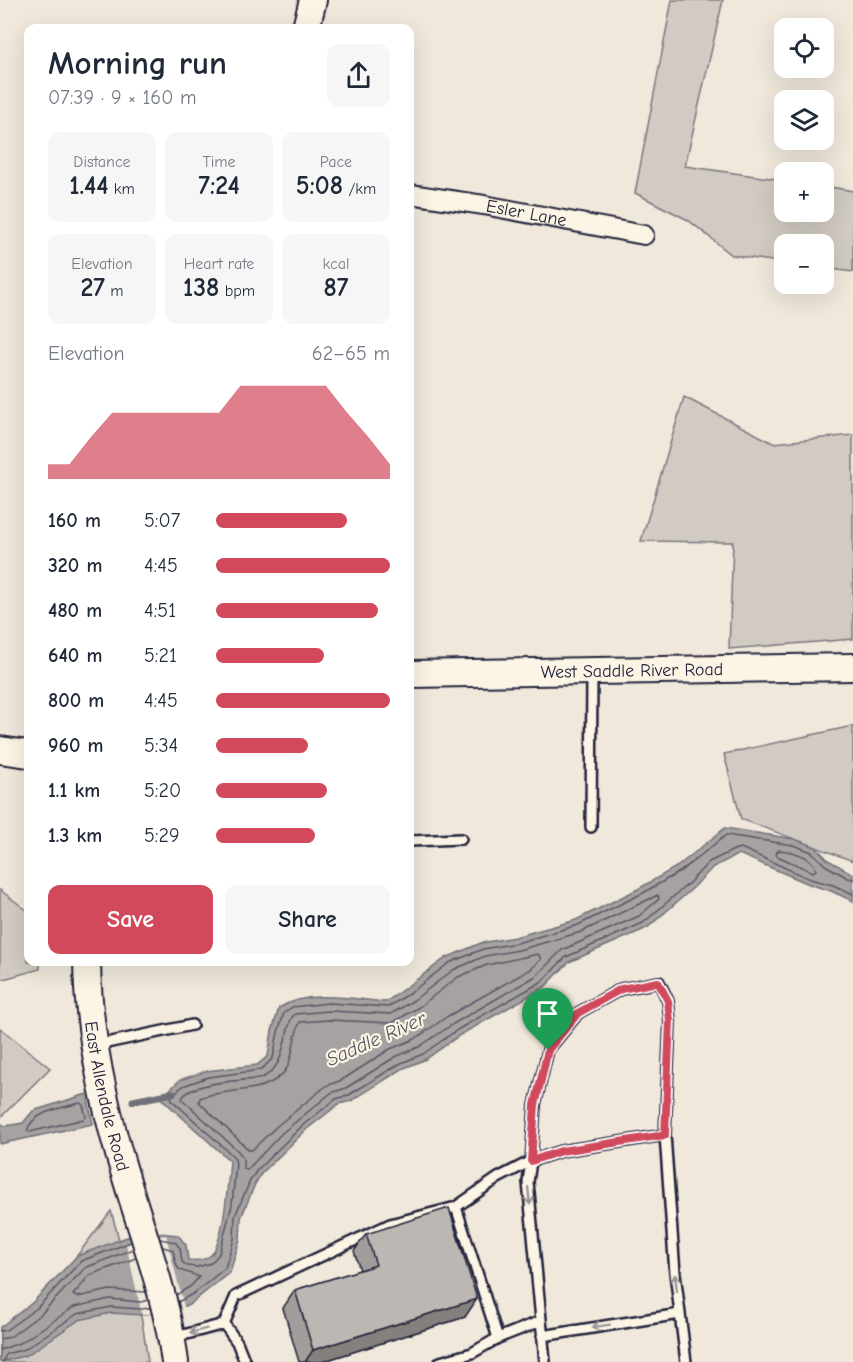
<!DOCTYPE html>
<meta charset="utf-8">
<style>
body{margin:0;font-family:"Comic Neue",sans-serif;background:#f6f6f7;color:#1f2937;height:100vh;display:flex;flex-direction:column;font-size:22px;white-space:nowrap}
*{box-sizing:border-box;margin:0}
p{font-size:20px;color:#747a83}
.icon{flex:none;width:33px;height:33px;fill:none;stroke:currentColor;stroke-width:2;stroke-linecap:round;stroke-linejoin:round}
.map{position:relative;flex:1;overflow:hidden}
.side{position:absolute;left:24px;top:24px;width:390px;height:942px;display:flex;flex-direction:column;background:#fff;border-radius:12px;box-shadow:0 6px 24px #0002}
.side>*{flex:none}
.buttons{position:absolute;left:774px;top:18px;display:grid;gap:12px}
.buttons a{display:grid;place-items:center;width:60px;height:60px;border-radius:12px;background:#fff;box-shadow:0 6px 24px #0002;font-size:30px}
.pin{position:absolute;display:grid;place-items:center;width:51px;height:51px;color:#fff;margin:-62px -26px;border-radius:50% 50% 50% 0;rotate:-45deg;box-shadow:0 0 6px #0007}
.pin .icon{rotate:45deg}
.round{display:grid;place-items:center;flex:none;width:63px;height:63px;border-radius:12px;background:#f6f6f7}
.head{display:flex;align-items:center;justify-content:space-between;height:102px;padding:0 24px}
h1{font-size:33px;font-weight:700;line-height:45px}
.stats{display:grid;grid-template-columns:repeat(3,1fr);gap:9px;height:102px;padding:6px 24px}
.stats div{display:grid;align-content:center;border-radius:12px;background:#f6f6f7;text-align:center}
.stats b{font-size:26px;font-weight:700}
.stats small{font-size:16px;font-weight:400}
.stats p{font-size:16px}
.chart{height:168px;padding:12px 24px}
.chart p{display:flex;justify-content:space-between}
.chart svg{width:100%;height:108px;margin-top:6px;fill:#d1495b;opacity:.7}
.primary-button{display:flex;gap:12px;margin-top:auto;padding:12px 24px}
.primary-button a{flex:1;height:69px;border-radius:12px;background:#d1495b;color:#fff;font-size:24px;font-weight:700;line-height:69px;text-align:center}
.primary-button a+a{background:#f6f6f7;color:#1f2937}
ul{padding:0 24px;list-style:none;font-size:20px}
li{display:grid;grid-template-columns:96px 72px 1fr;align-items:center;height:45px}
li i{height:15px;border-radius:8px;background:#d1495b}
.map>svg:first-child{display:block}
.green{fill:#d1cbc3;stroke:#7a767f;stroke-width:1.5}
.water{fill:#a6a2a2;stroke:#716f79;stroke-width:1.5}
.pier{fill:#efe8db}
.lines{fill:none;stroke-linecap:round;stroke-linejoin:round}
.shore{stroke:#575564;stroke-width:1.5}
.stream{stroke:#716f79;stroke-width:7}
.lane-casing{stroke:#22223b;stroke-width:14}
.street-casing{stroke:#22223b;stroke-width:22}
.secondary-casing{stroke:#22223b;stroke-width:30}
.lane{stroke:#fcf5e5;stroke-width:9}
.street{stroke:#fcf5e5;stroke-width:18}
.secondary{stroke:#fcf5e5;stroke-width:26}
.wall{fill:#a29d9a;stroke:#22223b;stroke-width:1.5}
.shaded-wall{fill:#84807d;stroke:#22223b;stroke-width:1.5}
.building{fill:#bcb7b3;stroke:#22223b;stroke-width:1.5}
.oneway{stroke:#9a9698}
.route-casing{stroke:#fff;stroke-width:12}
.route{stroke:#d1495b;stroke-width:8}
.labels{text-anchor:middle;dominant-baseline:central;stroke-width:4.5;stroke-linejoin:round;paint-order:stroke}
.street-label{font-size:18px;fill:#22223b;stroke:#fcf5e5}
.water-label{font-size:20px;font-style:italic;fill:#575564;stroke:#fcf5e5}
</style>
<div class="map">
<svg width="853" height="1362" viewBox="0 0 853 1362">
<rect width="100%" height="100%" fill="#efe8db"/>
<filter id="ink" filterUnits="userSpaceOnUse"><feTurbulence type="fractalNoise" baseFrequency=".0167" numOctaves="2"/><feDisplacementMap in="SourceGraphic" scale="12" xChannelSelector="R" yChannelSelector="G"/><feConvolveMatrix kernelMatrix="1 2 1 2 8 2 1 2 1" color-interpolation-filters="sRGB"/></filter>
<g filter="url(#ink)">
<path class="green" d="M672,0H723L685,166L784,180V212H824V186L853,191V272L824,268V244H784V263L732,255L688,220L635,193Z
M684,397L773,443L853,435V639L729,649L733,542L641,541Z
M853,726V861L741,819L724,754Z
M0,890L28,911V962H40V969L0,980Z
M0,1028L50,1068L1,1117L0,1116Z
M111,1211L142,1321L148,1362H0V1329L53,1287Z"/>
<path class="water" d="M725,828L794,839L816,847L828,860L853,874V901L831,891L809,884L739,854L713,867L693,888L647,928L569,962L545,987L460,1035L426,1059L402,1069L351,1101L339,1104L307,1129L261,1174L255,1184L241,1218L240,1239L230,1272L189,1305L142,1315L111,1313L79,1320L27,1355L0,1362V1327L32,1303L77,1256L127,1237L148,1232L178,1235L186,1245L188,1260C196,1261 204,1261 211,1255C224,1243 228,1181 230,1161L161,1098L180,1080L206,1071L257,1065L268,1056L272,1031L279,1008C309,989 352,999 386,1002L446,958L481,943L515,937L576,920L640,888L678,866Z
M87,1094L93,1124L0,1144V1123L5,1126L23,1123L33,1111Z"/>
<path class="pier" d="M166,1235L184,1307L142,1315L126,1244Z"/>
<g class="lines">
<path class="shore" d="M779,850C793,852 812,855 816,870L813,872L777,856L776,853Z
M658,895L659,899L639,916L562,950L536,976L453,1024L419,1047L395,1057L346,1088L331,1093L282,1133L247,1170L243,1168V1158L239,1152L182,1099C188,1082 243,1080 259,1079C283,1070 282,1047 289,1026C291,1020 290,1018 295,1014L329,1011L391,1014L414,1000L453,970L485,956L519,950L581,932Z
M538,954L541,959L531,969L448,1016L415,1039L390,1049L342,1080L326,1086L277,1126L252,1150H249L199,1102L200,1098C228,1087 270,1096 287,1068C294,1055 293,1036 300,1022L329,1020L392,1023L419,1007L458,977L487,965Z
M80,1103L83,1105L86,1117L84,1119L30,1132L27,1131C33,1111 62,1108 80,1103Z
M160,1239L175,1242L180,1248L182,1262L187,1266L197,1267L211,1263L219,1254L232,1205L236,1163L234,1157L172,1100L171,1096L183,1086L208,1077L261,1070L273,1058L278,1032L284,1013L292,1007L329,1003L388,1007L410,993L449,963L483,949L517,943L578,925L643,893L681,871L726,835L793,845L812,852L825,865L848,878L853,879
M163,1247L173,1250C178,1278 179,1267 199,1277L191,1286L176,1295
M136,1258L90,1275L73,1295L77,1297L110,1290L146,1292
M178,1302L196,1292L225,1268L234,1239L235,1216L250,1181L257,1170L303,1125L336,1099L349,1095L399,1064L423,1054L457,1030L541,982L566,957L643,923L688,884L709,862L736,849L741,848L810,879L833,885L853,894
M0,1331L6,1330L37,1308L81,1261L131,1242
M0,1339L10,1337L41,1314L85,1268L133,1249
M0,1350L22,1342L74,1307L110,1299L141,1302L148,1300
M3,1362L6,1354L25,1349L77,1314L111,1307L141,1309L150,1308"/>
<path class="stream" d="M133,1101L173,1093"/>
<g class="lane-casing">
<path id="lane" d="M591,827L592,674
M410,841L461,839
M97,1045L192,1025
M456,1207L498,1178L531,1161L535,1105L548,1050L578,1013L621,989L659,982L668,1001L670,1021L665,1135
M224,1324L236,1296L390,1224L456,1207L498,1338
M224,1324L237,1342L245,1362
M542,1336L680,1314
M172,1338L224,1324
M440,1362L472,1353L498,1338L541,1321
M545,1362L528,1182L531,1161L561,1151L665,1135L675,1273L686,1362"/>
</g>
<g class="street-casing">
<g id="street">
<path id="s1" d="M410,194L484,205L644,235"/>
</g>
</g>
<g class="secondary-casing">
<g id="secondary">
<path d="M306,28L313,0"/>
<path id="s2" d="M410,674L853,667"/>
<path d="M0,750L28,754"/>
<path id="s3" d="M87,962C88,1036 105,1110 127,1181C145,1241 167,1299 175,1362"/>
</g>
</g>
<use href="#lane" class="lane"/>
<use href="#street" class="street"/>
<use href="#secondary" class="secondary"/>
</g>
<path class="wall" d="M366,1234L465,1317L321,1362H299L283,1308L295,1290L360,1270L354,1251Z"/>
<path class="shaded-wall" d="M477,1299L465,1317L321,1362H305L313,1350Z"/>
<path class="building" d="M449,1208L477,1299L313,1350L295,1290L376,1265L366,1234Z"/>
<defs><path id="oneway-shaft" d="M-6 0H5M1.5-3L5.5 0L1.5 3" fill="none" stroke-width="1.6" stroke-linecap="round" stroke-linejoin="round" transform="scale(1.5)"/></defs>
<g class="oneway">
<use href="#oneway-shaft" transform="translate(529 1196) rotate(84)"/>
<use href="#oneway-shaft" transform="translate(676 1283) rotate(-97)"/>
<use href="#oneway-shaft" transform="translate(601 1326) rotate(171)"/>
<use href="#oneway-shaft" transform="translate(198 1331) rotate(165)"/>
</g>
</g>
<g class="lines" filter="url(#ink)">
<g class="route-casing">
<path id="route" d="M658,982L668,1001L670,1021L665,1135L561,1151L531,1161L535,1105L548,1050L578,1013L621,989Z"/>
</g>
<use href="#route" class="route"/>
</g>
<g class="labels">
<g class="street-label">
<text stroke="none"><textPath href="#s1" startOffset="118">Esler Lane</textPath></text>
<text stroke="none"><textPath href="#s2" startOffset="222">West Saddle River Road</textPath></text>
<text stroke="none"><textPath href="#s3" startOffset="136">East Allendale Road</textPath></text>
</g>
<g class="water-label">
<text transform="translate(376 1039) rotate(-24)">Saddle River</text>
</g>
</g>
</svg>
<div class="buttons">
<a><svg class="icon" aria-label="locate" viewBox="0 0 24 24"><circle cx="12" cy="12" r="6"/><path d="M12 2v4M12 18v4M2 12h4M18 12h4"/></svg></a>
<a><svg class="icon" aria-label="layers" viewBox="0 0 24 24"><path d="M12 4l9 5-9 5-9-5zM3 14l9 5 9-5"/></svg></a>
<a>+</a>
<a>−</a>
</div>
<div class="pin" style="left:548px;top:1050px;background:#1e9e55"><svg class="icon" aria-label="arrive" viewBox="0 0 24 24"><path d="M6 21V4h12l-3 4 3 4H6"/></svg></div>
<section class="side">
<div class="head"><div><h1>Morning run</h1><p>07:39 · 9 × 160 m</p></div><a class="round"><svg class="icon" aria-label="share" viewBox="0 0 24 24"><path d="M12 15V3M7 8l5-5 5 5M5 13v7h14v-7"/></svg></a></div>
<div class="stats">
<div><p>Distance</p><b>1.44<small> km</small></b></div>
<div><p>Time</p><b>7:24</b></div>
<div><p>Pace</p><b>5:08<small> /km</small></b></div>
</div>
<div class="stats">
<div><p>Elevation</p><b>27<small> m</small></b></div>
<div><p>Heart rate</p><b>138<small> bpm</small></b></div>
<div><p>kcal</p><b>87</b></div>
</div>
<div class="chart"><p><span>Elevation</span>62–65 m</p>
<svg viewBox="0 0 160 44" preserveAspectRatio="none"><path d="M0 44V38L10 38L20 27L30 17L40 17L50 17L60 17L70 17L80 17L90 6L100 6L110 6L120 6L130 6L140 17L150 27L160 38V44z"/></svg>
</div>
<ul>
<li><b>160 m</b>5:07<i style="width:75%"></i></li>
<li><b>320 m</b>4:45<i style="width:100%"></i></li>
<li><b>480 m</b>4:51<i style="width:93%"></i></li>
<li><b>640 m</b>5:21<i style="width:62%"></i></li>
<li><b>800 m</b>4:45<i style="width:100%"></i></li>
<li><b>960 m</b>5:34<i style="width:53%"></i></li>
<li><b>1.1 km</b>5:20<i style="width:64%"></i></li>
<li><b>1.3 km</b>5:29<i style="width:57%"></i></li>
</ul>
<div class="primary-button"><a>Save</a><a>Share</a></div>
</section>
</div>
